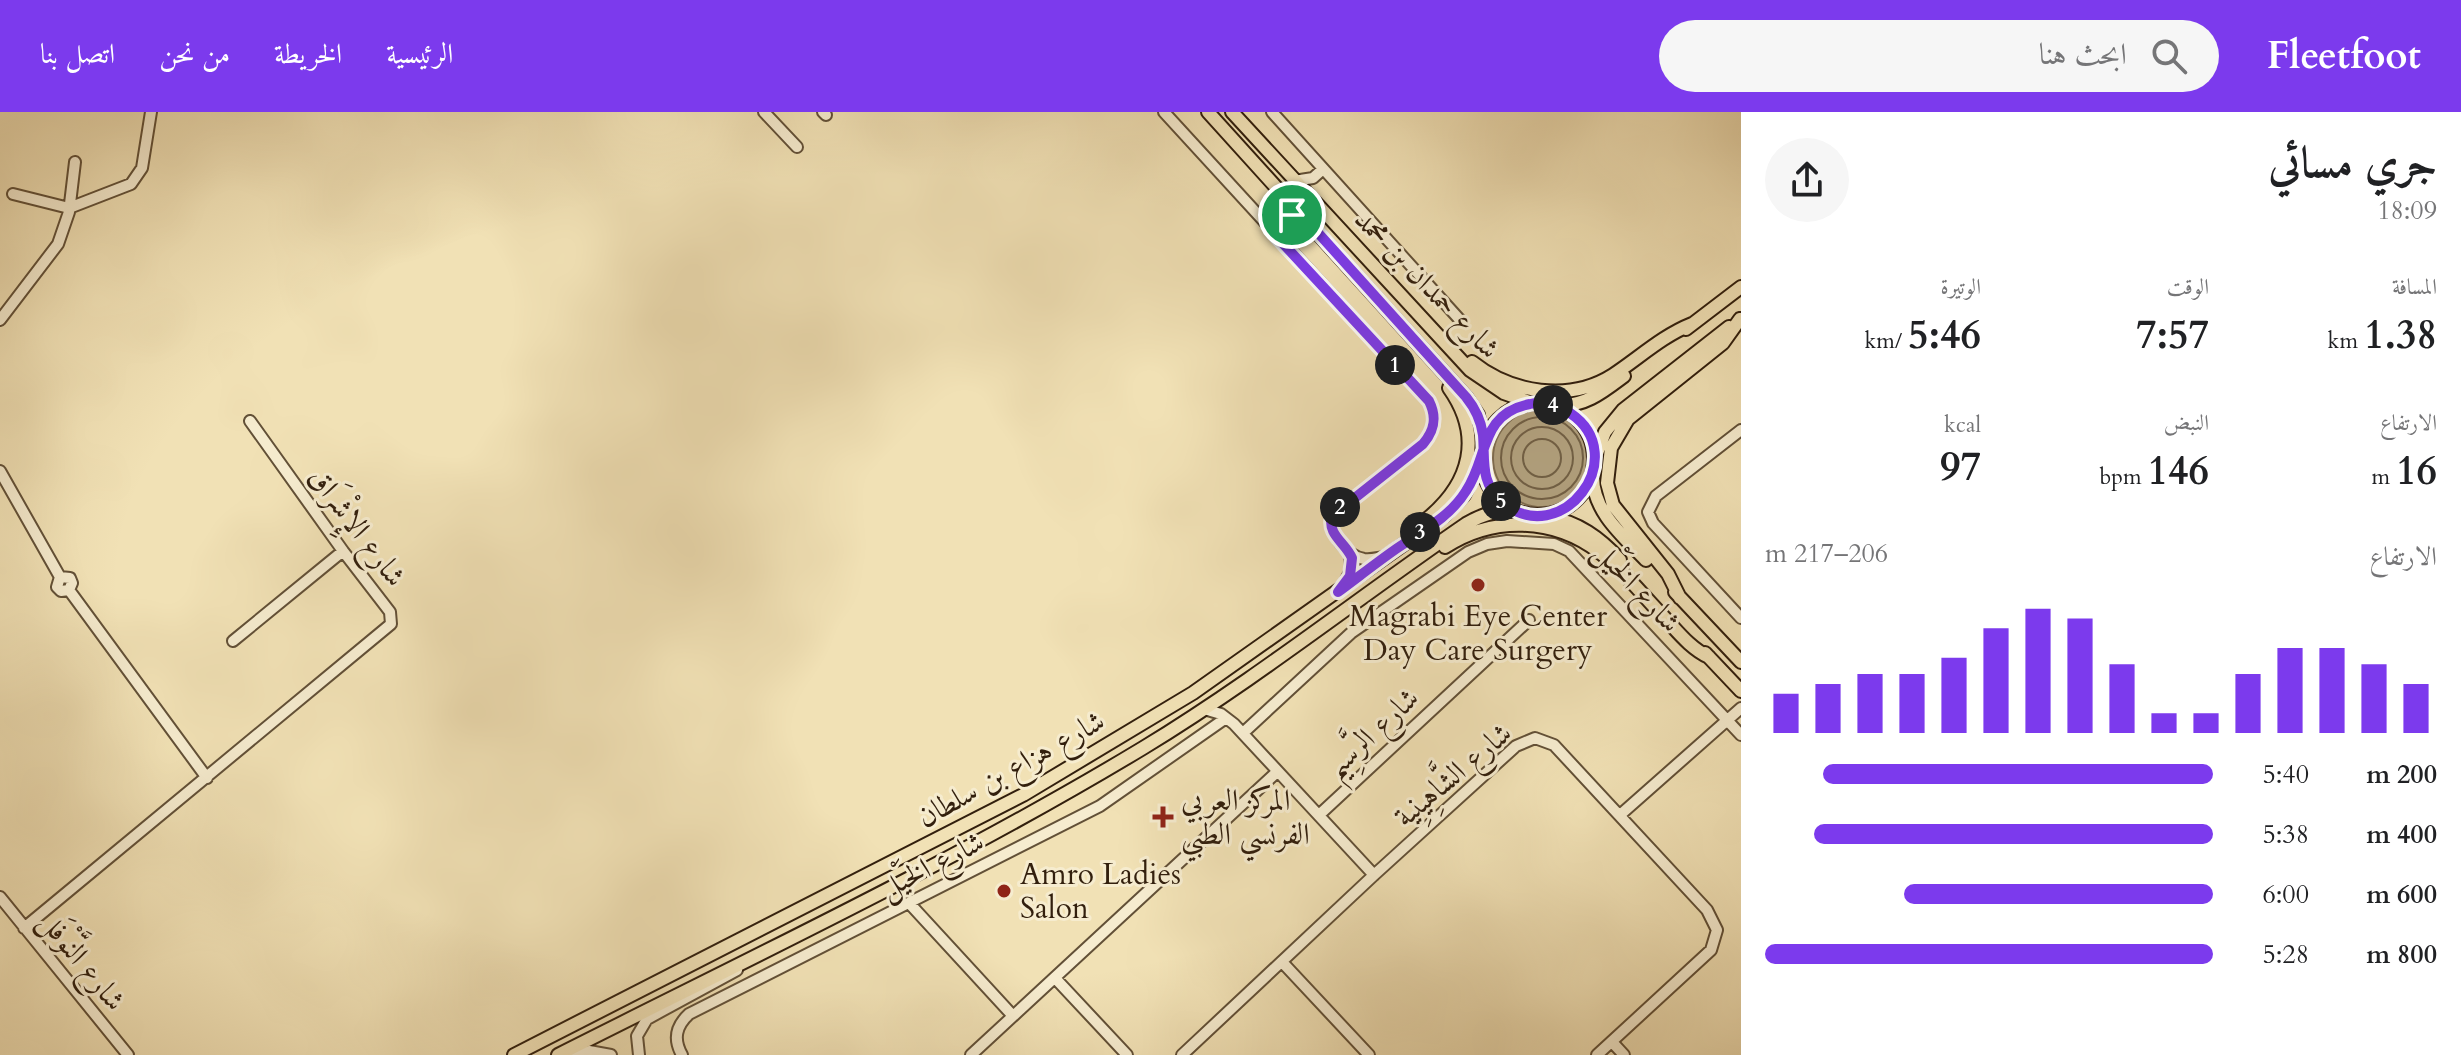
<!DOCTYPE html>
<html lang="ar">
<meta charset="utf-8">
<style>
body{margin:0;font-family:Cardo,Amiri,serif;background:#f6f6f6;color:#202124;direction:rtl;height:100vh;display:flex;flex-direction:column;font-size:30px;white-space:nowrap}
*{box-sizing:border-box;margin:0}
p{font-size:26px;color:#757577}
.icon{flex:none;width:44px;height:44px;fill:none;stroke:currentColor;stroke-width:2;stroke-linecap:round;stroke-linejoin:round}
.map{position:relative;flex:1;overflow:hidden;direction:ltr}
.details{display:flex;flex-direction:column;background:#fff;width:720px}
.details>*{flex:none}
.pin{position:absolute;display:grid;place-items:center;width:68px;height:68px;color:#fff;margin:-34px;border:4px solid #fff;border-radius:50%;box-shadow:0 2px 8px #0007}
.km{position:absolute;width:40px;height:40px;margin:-20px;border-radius:50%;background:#222;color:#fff;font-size:22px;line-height:40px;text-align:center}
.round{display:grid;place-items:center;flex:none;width:84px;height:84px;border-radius:42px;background:#f6f6f6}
.summary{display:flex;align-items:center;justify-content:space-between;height:136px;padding:0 24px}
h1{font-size:44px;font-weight:700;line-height:60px}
.metrics{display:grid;grid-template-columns:repeat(3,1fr);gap:12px;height:136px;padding:8px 24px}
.metrics div{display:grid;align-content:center}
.metrics b{font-size:40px;font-weight:700}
.metrics small{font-size:22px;font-weight:400}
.metrics p{font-size:22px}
.chart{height:224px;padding:16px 24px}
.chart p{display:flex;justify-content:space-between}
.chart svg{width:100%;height:144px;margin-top:8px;stroke:#7c3aed;stroke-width:6}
ul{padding:0 24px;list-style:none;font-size:26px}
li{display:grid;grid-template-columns:128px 96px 1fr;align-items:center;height:60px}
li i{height:20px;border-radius:10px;background:#7c3aed}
header{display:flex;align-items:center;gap:48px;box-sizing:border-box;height:112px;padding:0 40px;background:#7c3aed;color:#fff}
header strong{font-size:38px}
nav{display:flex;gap:44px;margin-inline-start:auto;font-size:28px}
.search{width:560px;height:72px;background:#f6f6f6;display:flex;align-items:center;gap:20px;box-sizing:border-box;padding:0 28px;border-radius:44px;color:#757577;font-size:30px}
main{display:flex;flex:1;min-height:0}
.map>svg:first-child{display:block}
.water{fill:#b09f7c;stroke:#7e6c50;stroke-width:2}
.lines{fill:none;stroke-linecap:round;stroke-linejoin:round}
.shore{stroke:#715f44;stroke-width:2}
.minor-casing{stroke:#625037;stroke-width:14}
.major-casing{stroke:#321f0d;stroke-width:16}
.minor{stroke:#f6eccf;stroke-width:10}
.major{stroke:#f1e1b5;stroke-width:12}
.route-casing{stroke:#fff;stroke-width:16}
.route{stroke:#7c3aed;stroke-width:10}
.poi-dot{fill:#8f2418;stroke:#f6eccf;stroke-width:3}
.labels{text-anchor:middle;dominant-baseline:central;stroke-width:6;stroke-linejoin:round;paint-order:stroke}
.street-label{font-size:30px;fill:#321f0d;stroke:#f6eccf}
.poi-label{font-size:30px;fill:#321f0d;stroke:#f6eccf;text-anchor:start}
</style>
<header>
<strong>Fleetfoot</strong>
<div class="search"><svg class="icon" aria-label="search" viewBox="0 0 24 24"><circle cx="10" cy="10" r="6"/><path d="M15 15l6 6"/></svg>ابحث هنا</div>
<nav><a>الرئيسية</a><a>الخريطة</a><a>من نحن</a><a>اتصل بنا</a></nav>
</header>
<main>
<section class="details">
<div class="summary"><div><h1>جري مسائي</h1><p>18:09</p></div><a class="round"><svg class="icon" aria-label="share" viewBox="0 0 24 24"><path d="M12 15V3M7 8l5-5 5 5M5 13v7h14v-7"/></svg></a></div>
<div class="metrics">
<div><p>المسافة</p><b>1.38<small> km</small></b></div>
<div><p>الوقت</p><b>7:57</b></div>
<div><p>الوتيرة</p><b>5:46<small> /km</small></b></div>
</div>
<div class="metrics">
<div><p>الارتفاع</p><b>16<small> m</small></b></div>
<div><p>النبض</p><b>146<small> bpm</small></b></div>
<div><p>kcal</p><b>97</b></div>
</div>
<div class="chart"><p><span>الارتفاع</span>206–217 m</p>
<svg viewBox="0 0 160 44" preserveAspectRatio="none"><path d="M5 44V32M15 44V29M25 44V26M35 44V26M45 44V21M55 44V12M65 44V6M75 44V9M85 44V23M95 44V38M105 44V38M115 44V26M125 44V18M135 44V18M145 44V23M155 44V29"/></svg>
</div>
<ul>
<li><b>200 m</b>5:40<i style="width:87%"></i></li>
<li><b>400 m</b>5:38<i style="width:89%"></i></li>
<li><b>600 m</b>6:00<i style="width:69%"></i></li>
<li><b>800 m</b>5:28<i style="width:100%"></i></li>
</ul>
</section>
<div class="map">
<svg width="1741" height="943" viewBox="0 0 1741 943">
<rect width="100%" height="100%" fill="#f1e1b5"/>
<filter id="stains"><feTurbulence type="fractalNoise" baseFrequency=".0025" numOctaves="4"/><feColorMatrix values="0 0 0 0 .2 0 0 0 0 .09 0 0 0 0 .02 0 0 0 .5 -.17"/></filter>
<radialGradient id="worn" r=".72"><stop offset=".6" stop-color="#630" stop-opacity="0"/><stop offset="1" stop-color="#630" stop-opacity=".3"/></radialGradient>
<path class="water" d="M1493 346a49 49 0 1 1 98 0a49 49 0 1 1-98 0Z"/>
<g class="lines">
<path class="shore" d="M1501 346a41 41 0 1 1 82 0a41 41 0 1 1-82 0Z
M1511 346a31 31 0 1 1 62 0a31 31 0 1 1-62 0Z
M1523 346a19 19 0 1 1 38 0a19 19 0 1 1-38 0Z"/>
<g class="minor-casing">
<path id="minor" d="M764,0L797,35
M823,0L826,3
M1164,0L1429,289C1437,305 1435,318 1423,332L1332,404C1328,421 1347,444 1364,447C1371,448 1377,446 1384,445
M1272,0L1460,208
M1294,69L1313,66L1323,57
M13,82L69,96L131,72L142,56L151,0
M1276,124C1287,114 1295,109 1310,112
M0,208L58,132L69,100L75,50
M1741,318L1656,384L1648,400L1653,411L1741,506
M0,359L60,465L57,475L61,479L69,478L72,471L70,466L60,465
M1344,472L1351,458L1350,441
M69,478L207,666
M233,529L343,439
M1204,597L1221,602L1234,612L1374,763
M1243,621L1351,521L1468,440L1487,432L1507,429L1554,432L1569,439L1741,623
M1319,703L1529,508
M1620,703L1741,596
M0,785L128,943
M910,792L1013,904
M24,816L391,512L390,500L343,439L250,309
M1283,851L1369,943
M1055,866L1127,943
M1612,930L1624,943
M575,943L589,939L611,943
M639,943L637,924L647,907L737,858
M682,943C673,927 676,914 689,902L1100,694L1226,606
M971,943L1277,660
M1182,943L1374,763L1516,634L1535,626L1554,633L1707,798L1717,818L1711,838L1597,943"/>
</g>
<g class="major-casing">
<path id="major" d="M1208,0L1466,285L1478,303L1483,336
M1232,0L1470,258L1504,281L1532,291
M1686,217L1741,175
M1472,250C1511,281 1569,291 1613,263C1639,246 1662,224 1692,212
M1482 347a56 56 0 1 1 112 0a56 56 0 1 1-112 0Z
M1558,293C1585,295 1604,279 1624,264
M1596,344L1605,320L1623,298L1729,215
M1593,365C1593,400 1624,425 1646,448
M1548,405C1578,410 1600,426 1620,448
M1427,407C1471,371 1483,324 1449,276
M1445,435C1493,404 1553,405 1599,440C1622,457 1640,480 1660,501C1675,516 1689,536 1709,545
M1675,480L1741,550
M1680,486L1668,462L1613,393L1607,371L1611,336L1628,307L1723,231L1740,207
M1705,541L1741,579
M514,943L1023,683L1193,581L1445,403L1464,383L1482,347
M558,943C754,844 954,750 1143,636C1255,568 1358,486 1466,412C1483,402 1498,397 1518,400"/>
</g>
<use href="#minor" class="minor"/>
<use href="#major" class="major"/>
</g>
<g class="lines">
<g class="route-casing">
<path id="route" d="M1292,103L1288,114L1276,124L1429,289C1437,305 1435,318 1423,332L1332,404C1327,423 1345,430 1352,446L1350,464L1338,480C1357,466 1376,451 1396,437C1421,420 1450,405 1466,379C1489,345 1479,302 1530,292C1543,289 1558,293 1570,301C1634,344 1561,440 1502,390C1480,371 1485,349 1483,323C1481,308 1475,296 1466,285L1292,92V103"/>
</g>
<use href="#route" class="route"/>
</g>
<g class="poi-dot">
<circle cx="1478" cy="473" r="8"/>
<path d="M1159 693h8v8h8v8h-8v8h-8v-8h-8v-8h8z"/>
<circle cx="1004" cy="779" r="8"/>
</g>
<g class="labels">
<g class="street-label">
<text transform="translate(1427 172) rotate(46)">شارع حمدان بن محمد</text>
<text transform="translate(357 415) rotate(53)">شارع الإِشْرَاق</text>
<text transform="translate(1637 475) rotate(47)">شارع الخَيْل</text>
<text transform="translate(1372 621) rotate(-43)">شارع الرَّسِيم</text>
<text transform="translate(1011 657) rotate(-29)">شارع هزاع بن سلطان</text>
<text transform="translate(1453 663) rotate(-40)">شارع الشَّاهِينِية</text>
<text transform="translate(932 753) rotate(-27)">شارع الخَيْل</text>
<text transform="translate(82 849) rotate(51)">شارع النَّوْفَل</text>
</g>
<g class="poi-label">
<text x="1478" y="504" text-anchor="middle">Magrabi Eye Center<tspan x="1478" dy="34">Day Care Surgery</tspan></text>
<text x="1181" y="688">المركز العربي<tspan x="1181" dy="34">الفرنسي الطبي</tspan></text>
<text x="1020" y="762">Amro Ladies<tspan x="1020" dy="34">Salon</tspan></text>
</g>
</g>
<rect width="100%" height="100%" filter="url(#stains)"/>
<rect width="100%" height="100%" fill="url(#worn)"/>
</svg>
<div class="pin" style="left:1292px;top:103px;background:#1e9e55"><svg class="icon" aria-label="arrive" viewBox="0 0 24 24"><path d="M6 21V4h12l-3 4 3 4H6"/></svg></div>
<b class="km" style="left:1395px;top:253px">1</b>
<b class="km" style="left:1340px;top:395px">2</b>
<b class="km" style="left:1420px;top:420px">3</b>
<b class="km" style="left:1553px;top:293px">4</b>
<b class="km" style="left:1501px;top:389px">5</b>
</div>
</main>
